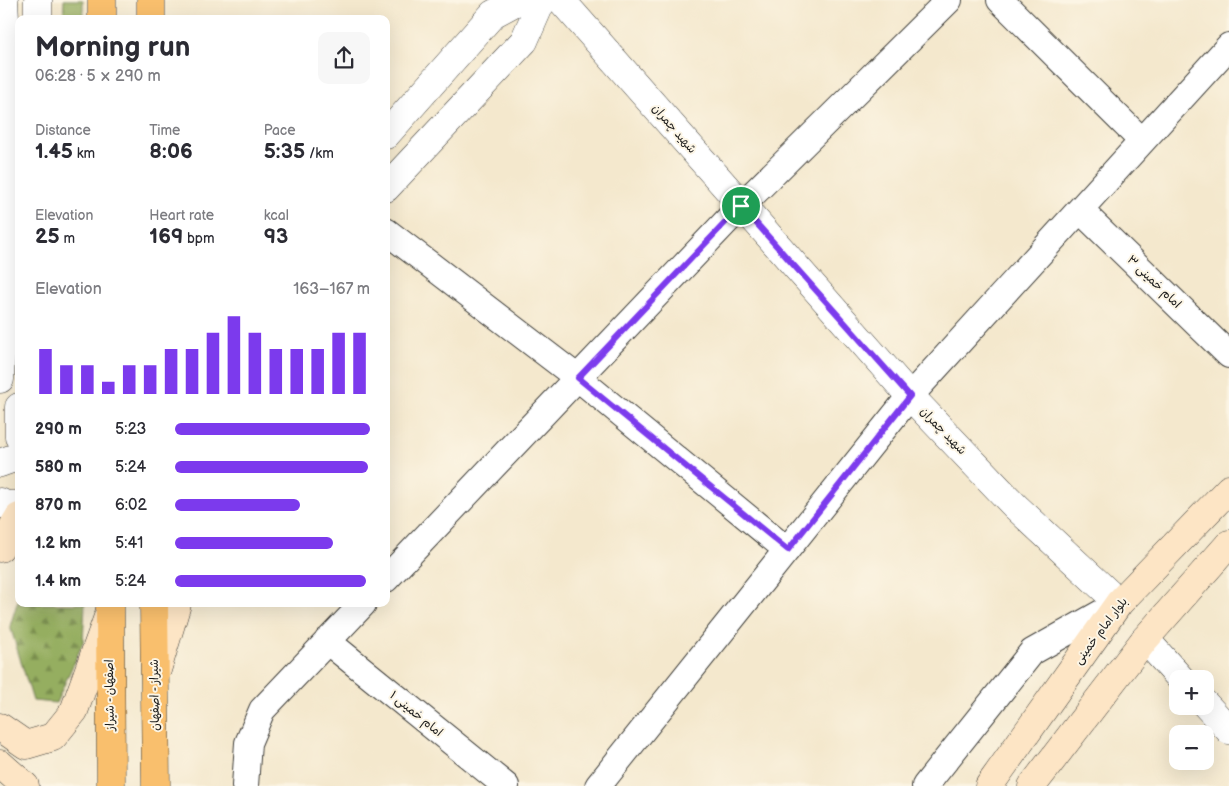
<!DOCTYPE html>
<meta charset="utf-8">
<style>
body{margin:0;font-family:"Balsamiq Sans","Playpen Sans Arabic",sans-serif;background:#f7f7f7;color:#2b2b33;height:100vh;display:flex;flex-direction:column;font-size:19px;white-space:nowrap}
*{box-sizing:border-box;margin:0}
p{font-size:16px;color:#7c7c81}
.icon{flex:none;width:28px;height:28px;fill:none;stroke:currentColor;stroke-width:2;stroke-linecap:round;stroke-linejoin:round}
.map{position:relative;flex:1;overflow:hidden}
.drawer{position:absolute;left:15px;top:15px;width:375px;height:592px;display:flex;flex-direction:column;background:#fff;border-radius:10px;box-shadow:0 5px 20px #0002}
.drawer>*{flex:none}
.tools{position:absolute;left:1169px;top:670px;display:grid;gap:10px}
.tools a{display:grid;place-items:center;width:45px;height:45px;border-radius:10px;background:#fff;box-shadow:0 5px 20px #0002;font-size:25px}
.pin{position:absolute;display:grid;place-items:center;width:42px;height:42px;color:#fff;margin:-21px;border:2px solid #fff;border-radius:50%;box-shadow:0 1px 5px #0007}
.round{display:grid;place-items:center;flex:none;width:52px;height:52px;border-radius:10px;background:#f7f7f7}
.summary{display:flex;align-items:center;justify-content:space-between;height:85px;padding:0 20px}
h1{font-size:28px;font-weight:600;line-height:38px}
.figures{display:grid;grid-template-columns:repeat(3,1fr);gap:8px;height:85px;padding:5px 20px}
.figures div{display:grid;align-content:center}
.figures b{font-size:21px;font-weight:600}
.figures small{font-size:14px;font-weight:400}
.figures p{font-size:14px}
.chart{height:140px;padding:10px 20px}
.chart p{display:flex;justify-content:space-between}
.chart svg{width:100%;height:90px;margin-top:5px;stroke:#7c3aed;stroke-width:6}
ul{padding:0 20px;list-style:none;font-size:16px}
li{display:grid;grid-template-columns:80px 60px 1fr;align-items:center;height:38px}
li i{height:12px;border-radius:6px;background:#7c3aed}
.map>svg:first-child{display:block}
.forest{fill:url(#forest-firs);stroke:#58653e}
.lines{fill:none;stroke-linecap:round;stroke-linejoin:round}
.minor-casing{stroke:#3c3b37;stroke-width:28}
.tertiary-casing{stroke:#3c3b37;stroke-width:29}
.secondary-casing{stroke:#3c3b37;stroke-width:29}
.trunk-casing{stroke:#3c3b37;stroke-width:29}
.minor{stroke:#fff;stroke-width:26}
.tertiary{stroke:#fff;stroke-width:28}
.secondary{stroke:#fde5c5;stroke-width:28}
.trunk{stroke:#f9bf6d;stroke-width:28}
.route-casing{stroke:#fff;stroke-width:10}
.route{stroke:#7c3aed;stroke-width:6}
.labels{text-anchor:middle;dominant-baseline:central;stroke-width:4;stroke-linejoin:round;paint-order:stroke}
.street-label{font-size:12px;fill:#1c1c1c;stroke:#fcf5e5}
</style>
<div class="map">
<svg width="1229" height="786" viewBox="0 0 1229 786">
<defs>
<pattern id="forest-firs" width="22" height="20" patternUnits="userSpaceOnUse" patternTransform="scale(1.25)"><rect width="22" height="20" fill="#95ae60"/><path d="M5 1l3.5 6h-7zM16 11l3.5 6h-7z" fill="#798d4e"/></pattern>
</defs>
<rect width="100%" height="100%" fill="#fcf5e5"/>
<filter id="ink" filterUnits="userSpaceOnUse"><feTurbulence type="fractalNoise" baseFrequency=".02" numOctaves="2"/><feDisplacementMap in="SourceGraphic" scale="10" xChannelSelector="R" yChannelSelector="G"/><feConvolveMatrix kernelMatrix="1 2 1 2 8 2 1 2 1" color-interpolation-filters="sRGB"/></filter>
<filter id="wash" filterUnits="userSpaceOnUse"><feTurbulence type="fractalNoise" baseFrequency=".0096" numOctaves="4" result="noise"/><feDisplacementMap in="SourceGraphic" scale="20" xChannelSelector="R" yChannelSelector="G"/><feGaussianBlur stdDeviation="1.12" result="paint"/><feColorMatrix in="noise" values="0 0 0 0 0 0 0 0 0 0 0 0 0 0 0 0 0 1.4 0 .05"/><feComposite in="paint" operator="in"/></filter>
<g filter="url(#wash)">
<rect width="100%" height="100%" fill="#f4e8cd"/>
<path class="forest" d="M64,0H83V19H63Z
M19,597V604H85L83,643L56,703L33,701L10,626Z"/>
</g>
<g filter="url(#ink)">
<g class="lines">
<g class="minor-casing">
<path id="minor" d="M1000,0L1142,141
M1080,210L1229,355
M386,231L578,378L787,550
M386,579L741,206L949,0
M327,641L506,786
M245,786L248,743L262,710L363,604
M598,786L910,396L1229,46
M925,786L1032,652L1119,603"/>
</g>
<g class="tertiary-casing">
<path id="tertiary" d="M38,0V19
M561,0L910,396L1015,506L1119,603
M386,135L493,14L519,0
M386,188L524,41L542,0
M0,379L11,134L4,0
M19,407V437
M0,463L11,459H19
M0,502L6,505H19
M1145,639L1181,679
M1205,704L1229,730"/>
</g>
<g class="secondary-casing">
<path id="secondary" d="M0,548L19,517
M157,670L177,604
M0,727L26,745L53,737L74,711L109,614
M0,764L25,786
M989,786L1119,603L1229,489
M1032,786L1145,639L1229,544"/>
</g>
<g class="trunk-casing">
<path id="trunk" d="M102,0V19
M151,0V19
M110,604L111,786
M154,604L156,786"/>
</g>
<use href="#minor" class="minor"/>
<use href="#tertiary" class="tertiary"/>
<use href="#secondary" class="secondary"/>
<use href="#trunk" class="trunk"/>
</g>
</g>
<g class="lines" filter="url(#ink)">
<g class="route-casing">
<path id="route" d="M741,206L910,396L788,550L578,378Z"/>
</g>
<use href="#route" class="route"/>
</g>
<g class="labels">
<g class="street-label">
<text transform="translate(674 129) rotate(49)">شهید چمران</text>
<text transform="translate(1154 282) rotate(44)">امام خمینی ۳</text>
<text transform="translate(943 431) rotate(46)">شهید چمران</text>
<text transform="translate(1101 631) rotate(-53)">بلوار امام خمینی</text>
<text transform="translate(110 695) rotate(-91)">اصفهان - شیراز</text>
<text transform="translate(155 695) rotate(-91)">شیراز - اصفهان</text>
<text transform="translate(416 714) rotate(39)">امام خمینی ۱</text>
</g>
</g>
</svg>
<div class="tools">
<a>+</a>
<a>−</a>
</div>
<div class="pin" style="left:741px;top:206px;background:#1e9e55"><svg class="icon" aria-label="arrive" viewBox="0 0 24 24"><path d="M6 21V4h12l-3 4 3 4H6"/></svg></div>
<section class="drawer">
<div class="summary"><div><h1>Morning run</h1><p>06:28 · 5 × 290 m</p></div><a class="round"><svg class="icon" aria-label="share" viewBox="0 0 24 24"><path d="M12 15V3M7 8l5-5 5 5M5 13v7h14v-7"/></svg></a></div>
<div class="figures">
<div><p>Distance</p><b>1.45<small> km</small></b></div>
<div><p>Time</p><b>8:06</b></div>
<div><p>Pace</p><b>5:35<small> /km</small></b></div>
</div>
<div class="figures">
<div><p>Elevation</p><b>25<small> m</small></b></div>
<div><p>Heart rate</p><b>169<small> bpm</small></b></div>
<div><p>kcal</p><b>93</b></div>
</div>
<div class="chart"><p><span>Elevation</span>163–167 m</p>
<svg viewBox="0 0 160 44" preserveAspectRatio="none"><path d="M5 44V22M15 44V30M25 44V30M35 44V38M45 44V30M55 44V30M65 44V22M75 44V22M85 44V14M95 44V6M105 44V14M115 44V22M125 44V22M135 44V22M145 44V14M155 44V14"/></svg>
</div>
<ul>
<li><b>290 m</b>5:23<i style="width:100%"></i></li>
<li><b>580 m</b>5:24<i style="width:99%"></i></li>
<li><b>870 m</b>6:02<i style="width:64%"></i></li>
<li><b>1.2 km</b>5:41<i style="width:81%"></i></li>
<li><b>1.4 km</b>5:24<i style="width:98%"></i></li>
</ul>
</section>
</div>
